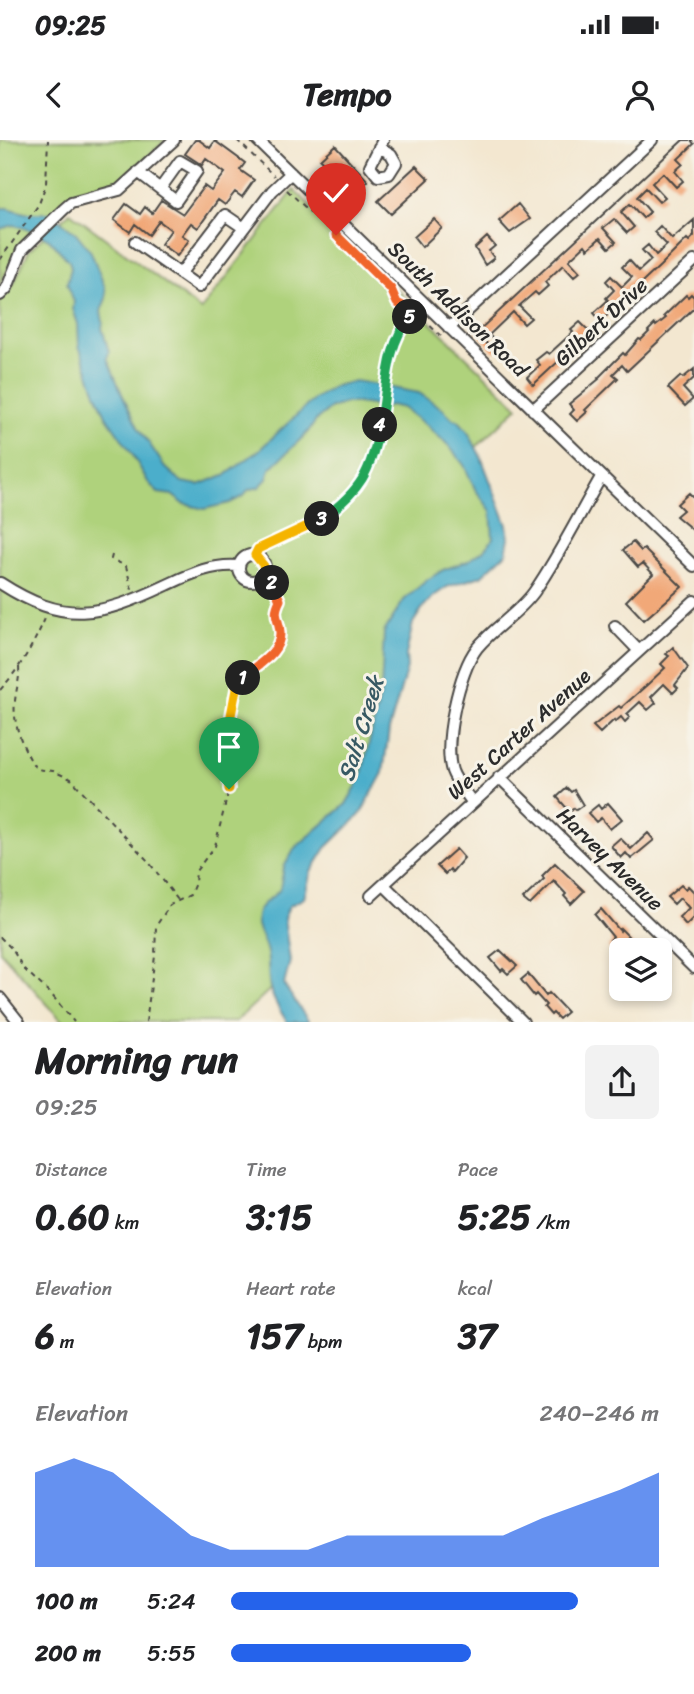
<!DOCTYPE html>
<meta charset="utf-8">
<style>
body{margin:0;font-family:Sriracha,sans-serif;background:#f2f2f2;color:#202124;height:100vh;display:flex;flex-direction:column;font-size:26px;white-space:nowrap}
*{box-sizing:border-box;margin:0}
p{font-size:23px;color:#757577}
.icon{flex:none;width:38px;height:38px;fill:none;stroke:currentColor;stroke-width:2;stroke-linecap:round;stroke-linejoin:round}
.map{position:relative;height:882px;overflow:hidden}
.side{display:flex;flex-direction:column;background:#fff;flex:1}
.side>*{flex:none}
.fabs{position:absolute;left:609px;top:798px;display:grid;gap:14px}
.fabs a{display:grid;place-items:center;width:63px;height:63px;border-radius:10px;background:#fff;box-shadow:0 4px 10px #0003;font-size:35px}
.pin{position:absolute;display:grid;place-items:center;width:60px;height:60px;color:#fff;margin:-72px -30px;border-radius:50% 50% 50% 0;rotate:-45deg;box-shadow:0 0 7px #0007}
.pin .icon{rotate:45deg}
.km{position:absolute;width:35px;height:35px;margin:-18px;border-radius:50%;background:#222;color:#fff;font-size:19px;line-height:35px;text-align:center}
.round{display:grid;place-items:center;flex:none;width:74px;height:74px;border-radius:10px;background:#f2f2f2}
.head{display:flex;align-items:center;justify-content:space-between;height:119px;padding:0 35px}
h1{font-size:38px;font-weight:700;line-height:52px}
.metrics{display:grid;grid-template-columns:repeat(3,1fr);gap:10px;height:119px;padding:7px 35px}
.metrics div{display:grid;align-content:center}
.metrics b{font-size:35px;font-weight:700}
.metrics small{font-size:19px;font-weight:400}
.metrics p{font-size:19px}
.chart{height:196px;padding:14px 35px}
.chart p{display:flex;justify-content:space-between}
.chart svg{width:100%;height:126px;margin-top:7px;fill:#2563eb;opacity:.7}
ul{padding:0 35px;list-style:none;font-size:23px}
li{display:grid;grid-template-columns:112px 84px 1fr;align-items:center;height:52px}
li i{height:18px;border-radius:9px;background:#2563eb}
.status{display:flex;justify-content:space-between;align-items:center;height:49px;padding:0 35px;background:#fff;direction:ltr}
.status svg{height:19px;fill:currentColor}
header{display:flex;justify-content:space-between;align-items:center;height:91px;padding:0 35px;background:#fff;font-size:32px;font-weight:700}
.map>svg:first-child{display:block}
.green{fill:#afd27b;stroke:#6d7e53;stroke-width:2}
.water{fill:#4caecb;stroke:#3c6c7b;stroke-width:2}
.building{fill:#f1a878}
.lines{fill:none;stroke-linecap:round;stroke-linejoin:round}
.minor-casing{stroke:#494744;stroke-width:14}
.path{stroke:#494744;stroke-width:2;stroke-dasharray:5 5;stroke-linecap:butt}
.minor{stroke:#fff;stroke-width:10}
.split-1-casing{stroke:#fff;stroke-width:14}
.split-2-casing{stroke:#fff;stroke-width:14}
.split-3-casing{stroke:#fff;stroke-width:14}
.split-4-casing{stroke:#fff;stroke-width:14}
.split-5-casing{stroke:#fff;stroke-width:14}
.split-6-casing{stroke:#fff;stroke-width:14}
.split-1{stroke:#f5b400;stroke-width:9}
.split-2{stroke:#f0652b;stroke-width:9}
.split-3{stroke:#f5b400;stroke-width:9}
.split-4{stroke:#22a559;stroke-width:9}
.split-5{stroke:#22a559;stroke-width:9}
.split-6{stroke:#f0652b;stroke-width:9}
.labels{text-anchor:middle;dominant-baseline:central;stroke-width:6;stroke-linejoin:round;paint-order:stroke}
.street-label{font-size:21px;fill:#2b2b2b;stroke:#f7f3e8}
.water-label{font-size:23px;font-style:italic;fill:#375963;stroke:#f7f3e8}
</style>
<div class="status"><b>09:25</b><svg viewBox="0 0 49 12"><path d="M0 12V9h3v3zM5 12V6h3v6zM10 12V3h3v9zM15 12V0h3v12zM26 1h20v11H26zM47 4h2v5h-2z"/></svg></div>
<header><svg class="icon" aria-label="back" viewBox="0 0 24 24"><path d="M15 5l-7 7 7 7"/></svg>Tempo<svg class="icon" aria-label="person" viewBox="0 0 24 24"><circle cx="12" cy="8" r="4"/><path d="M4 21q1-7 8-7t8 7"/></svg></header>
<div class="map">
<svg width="694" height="882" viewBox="0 0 694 882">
<rect width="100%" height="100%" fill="#f7f3e8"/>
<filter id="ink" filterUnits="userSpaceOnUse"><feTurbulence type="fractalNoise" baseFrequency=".0143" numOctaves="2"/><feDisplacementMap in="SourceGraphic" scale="14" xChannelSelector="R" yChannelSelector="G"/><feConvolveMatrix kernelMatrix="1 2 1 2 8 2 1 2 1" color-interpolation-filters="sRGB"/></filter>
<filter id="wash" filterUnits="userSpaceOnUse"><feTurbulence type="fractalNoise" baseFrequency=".00686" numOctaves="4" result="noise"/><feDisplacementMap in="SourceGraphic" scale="28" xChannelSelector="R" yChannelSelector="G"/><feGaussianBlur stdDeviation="1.57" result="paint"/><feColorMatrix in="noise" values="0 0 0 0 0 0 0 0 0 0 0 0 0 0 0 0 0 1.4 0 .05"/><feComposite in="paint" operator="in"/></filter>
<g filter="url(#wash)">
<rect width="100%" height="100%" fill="#f3e7d0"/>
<path class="green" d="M0,0H166L120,42L75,56L65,62L23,101L14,115L0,146Z
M294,50L518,267L468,315L501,382L491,414L415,461L362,650L282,757L278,842L235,882H63L0,811V160L13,145L29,110L70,72L201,170Z"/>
<path class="water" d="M0,68H8L25,73H51L76,93L91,112L105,148L106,158L101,171L103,182L102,188L109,212L107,218L122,254L138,287L165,327L182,342L199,345L227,334L258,311L314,259L335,246L356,241L419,253L443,269L453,279L458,280L467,290L481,317L507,385L509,398L506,413L481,436L447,447L434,456L424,466L413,483L406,515L407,528L389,590L383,633L360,675L326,708L311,732L304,758L289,766L284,778L290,821L284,845L309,882H287C281,872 272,859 270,848C267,835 270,822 266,809C263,796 253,787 258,772C262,761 274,758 280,749L284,727L294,709L346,664L361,638L381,552L384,492L404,460L427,440L443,430L468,421L484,410L493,399L491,371L475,349L464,325L448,305L427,286L403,268L390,265L380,270L371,265L357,263H345L331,268L318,278L307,293L270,329L267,339L259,347L248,350L244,356L230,363L204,369L184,364L172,355L158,353L148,342L131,312L106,276L96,253L79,206L78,184L73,169L74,162L67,143L71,128L69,121L49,99L31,90L14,85L0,89Z"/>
<g id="blocks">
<path class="building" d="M195,0H199L210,8L215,1L245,23L240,30L254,40L242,57L235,52L225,65L218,60L198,88L191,83L182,95L189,100L177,116L161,104L171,90L159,81L149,95L135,84L130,92L114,80L126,64L140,74L145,67L152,73L161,60L183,74L204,46L211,51L225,33L206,19L202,25L185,14Z
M683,0H691L694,4L678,19L683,24L675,31L683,41L676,47L663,33L652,43L665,57L659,62L646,48L637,57L650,72L643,78L630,64L621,72L634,87L627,93L614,79L603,88L616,102L609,108L600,98L588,109L585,105L569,120L580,132L574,137L563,125L545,142L548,146L538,155L535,152L519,166L531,178L524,184L513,172L489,195L500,207L494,212L477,192Z
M335,5L368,41L363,46L366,48L358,55L320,19Z
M416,26L429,39L391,74L378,61Z
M518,64L530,79L510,93L499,81Z
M434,79L442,88L422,107L414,97Z
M694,80V96L689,101L687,99L660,126L601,181L594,173L608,160L606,158L614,150L606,141L611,136L622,147L632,137L622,127L629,120L639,131L651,120L642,110L648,105L656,115L667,105L654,92L660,86L672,99Z
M487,97L495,106L489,111L494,118L485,125L475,108Z
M691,154L694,157V168L627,231L622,225L613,234L618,238L585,270L587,272L577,281L570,274L574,270L569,264L599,239L598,238L623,213L625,215L639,199L641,200L649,192L648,191L655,184L656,186L666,178L664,176L686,155L688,157Z
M580,182L590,192L533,245L527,237L540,225L536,220L546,212L549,214L573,192L571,190Z
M694,229V238L683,248L693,259L685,266L668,248L681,236L683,238Z
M689,353L694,358V391L676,376L683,370L677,364Z
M633,402L641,411L644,409L682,447L644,480L626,461L653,434L643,423L638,427L623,410Z
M673,507L688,528L675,545L678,548L673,553L664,544L651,557L656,563L648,570L640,562L627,574L630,577L625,582L621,577L615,582L614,580L600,593L593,586L619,566L621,568L648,544L665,528L661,524L669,516L666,514Z
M567,648L571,652L574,650L583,665L576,670L574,668L570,672L557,657Z
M608,663L622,679L610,689L601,678L596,682L588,673L598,665L601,669Z
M648,693L654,700L631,719L626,713L621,718L611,706L620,698L631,709Z
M456,709L464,718L452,732L450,729L445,734L437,726Z
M555,723L584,751L571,764L564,756L566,754L554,741L530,765L523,759L544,739L542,736Z
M681,745L685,749L688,746L694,752V777L686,785L679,777L689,768L680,758L674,764L667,757Z
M601,769L620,791L621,789L628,796L626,798L637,810L620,808L614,813L608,807L612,803L610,800L613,797L595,775Z
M500,810L517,826L508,834L503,829L501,831L490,818Z
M528,834L546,856L549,853L567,872L559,879L553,873L551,875L544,867L546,865L536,854L534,856L521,840Z"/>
</g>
</g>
<g filter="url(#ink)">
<use href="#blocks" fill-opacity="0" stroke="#494744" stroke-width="2"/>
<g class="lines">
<g class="minor-casing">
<path id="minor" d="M257,0L694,426
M379,7L391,14L396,23L389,34L378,36L370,26L383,0
M138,32L176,61L197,31L180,21L160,49
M135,102L199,147L272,51L291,33
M180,134L225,75L244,88
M0,155L7,148L22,110L64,69L71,63L119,50L174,0
M449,188L652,0
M533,270L694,121
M239 428a13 13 0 1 1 26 0a13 13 0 1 1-26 0Z
M0,443C65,485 99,477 167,445C191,434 211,424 238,426
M615,486L639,511
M499,637L694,828
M472,662C466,653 456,642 452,631C443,603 459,531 477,508C494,487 518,474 534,452C559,416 579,375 601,337
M384,745L523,882
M371,756L694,461
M0,858L19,882"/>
</g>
<path class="path" d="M237,0L274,36
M287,50L391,149L397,163L412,169L441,196
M0,120L39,64L46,44L48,0
M112,415L111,419L126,426L132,450
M255,415L263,405L295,394L320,380L345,360L364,338L375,312L391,209L399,192L415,172
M19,527C20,540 16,549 15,561C12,585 24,610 36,629L53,631L71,639L148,721L178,760
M0,550C21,527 35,502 47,474
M0,797L12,809L24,829L51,854L74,882
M146,882L155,816L156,786L170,765L190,755L195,743L196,731L215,706L229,649L228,634L231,610L228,591L237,544L275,509L280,491L275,470L280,460L269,439L262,436"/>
<use href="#minor" class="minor"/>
</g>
</g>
<g class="lines" filter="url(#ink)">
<g class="split-1-casing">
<path id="split-1" d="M229,649L228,634L231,610L228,591L237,544L243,538"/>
</g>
<g class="split-2-casing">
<path id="split-2" d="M243,538C256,525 281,514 280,492C279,477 272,476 280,460L272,443"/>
</g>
<g class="split-3-casing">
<path id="split-3" d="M272,443L262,436L264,426L255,415L258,409L322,379"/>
</g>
<g class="split-4-casing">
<path id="split-4" d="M322,379C361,350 371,332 380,285"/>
</g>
<g class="split-5-casing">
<path id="split-5" d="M380,285C388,247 385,208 410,177"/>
</g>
<g class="split-6-casing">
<path id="split-6" d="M336,95L391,149L397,163L415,172L410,177"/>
</g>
<use href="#split-1" class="split-1"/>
<use href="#split-2" class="split-2"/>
<use href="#split-3" class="split-3"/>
<use href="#split-4" class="split-4"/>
<use href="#split-5" class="split-5"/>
<use href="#split-6" class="split-6"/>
</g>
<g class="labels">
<g class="street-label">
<text transform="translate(458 169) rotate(44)">South Addison Road</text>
<text transform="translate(601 182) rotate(-43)">Gilbert Drive</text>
<text transform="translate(519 594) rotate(-42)">West Carter Avenue</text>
<text transform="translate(610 719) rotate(44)">Harvey Avenue</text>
</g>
<g class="water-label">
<text transform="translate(361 589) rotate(-73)">Salt Creek</text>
</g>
</g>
</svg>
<div class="fabs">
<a><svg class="icon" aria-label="layers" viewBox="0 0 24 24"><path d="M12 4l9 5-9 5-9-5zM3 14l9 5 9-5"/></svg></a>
</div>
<div class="pin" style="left:229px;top:649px;background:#1e9e55"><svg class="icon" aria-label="arrive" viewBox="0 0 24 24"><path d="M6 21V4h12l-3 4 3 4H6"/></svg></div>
<div class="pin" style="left:336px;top:95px;background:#d93025"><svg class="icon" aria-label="check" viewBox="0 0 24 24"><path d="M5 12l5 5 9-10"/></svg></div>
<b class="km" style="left:243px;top:538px">1</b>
<b class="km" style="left:272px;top:443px">2</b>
<b class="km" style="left:322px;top:379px">3</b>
<b class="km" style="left:380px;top:285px">4</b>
<b class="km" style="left:410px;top:177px">5</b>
</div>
<section class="side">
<div class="head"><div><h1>Morning run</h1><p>09:25</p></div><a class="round"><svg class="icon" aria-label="share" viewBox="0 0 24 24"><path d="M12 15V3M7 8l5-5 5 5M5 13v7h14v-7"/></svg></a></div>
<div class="metrics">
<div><p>Distance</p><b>0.60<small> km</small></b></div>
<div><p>Time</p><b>3:15</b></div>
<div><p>Pace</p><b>5:25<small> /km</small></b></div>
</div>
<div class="metrics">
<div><p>Elevation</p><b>6<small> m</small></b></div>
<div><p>Heart rate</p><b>157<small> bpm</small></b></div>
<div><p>kcal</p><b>37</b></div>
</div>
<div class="chart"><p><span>Elevation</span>240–246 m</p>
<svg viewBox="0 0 160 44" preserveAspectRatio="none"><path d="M0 44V11L10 6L20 11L30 22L40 33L50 38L60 38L70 38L80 33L90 33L100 33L110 33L120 33L130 27L140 22L150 17L160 11V44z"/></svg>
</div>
<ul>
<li><b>100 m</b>5:24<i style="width:81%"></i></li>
<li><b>200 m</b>5:55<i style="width:56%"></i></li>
</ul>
</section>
